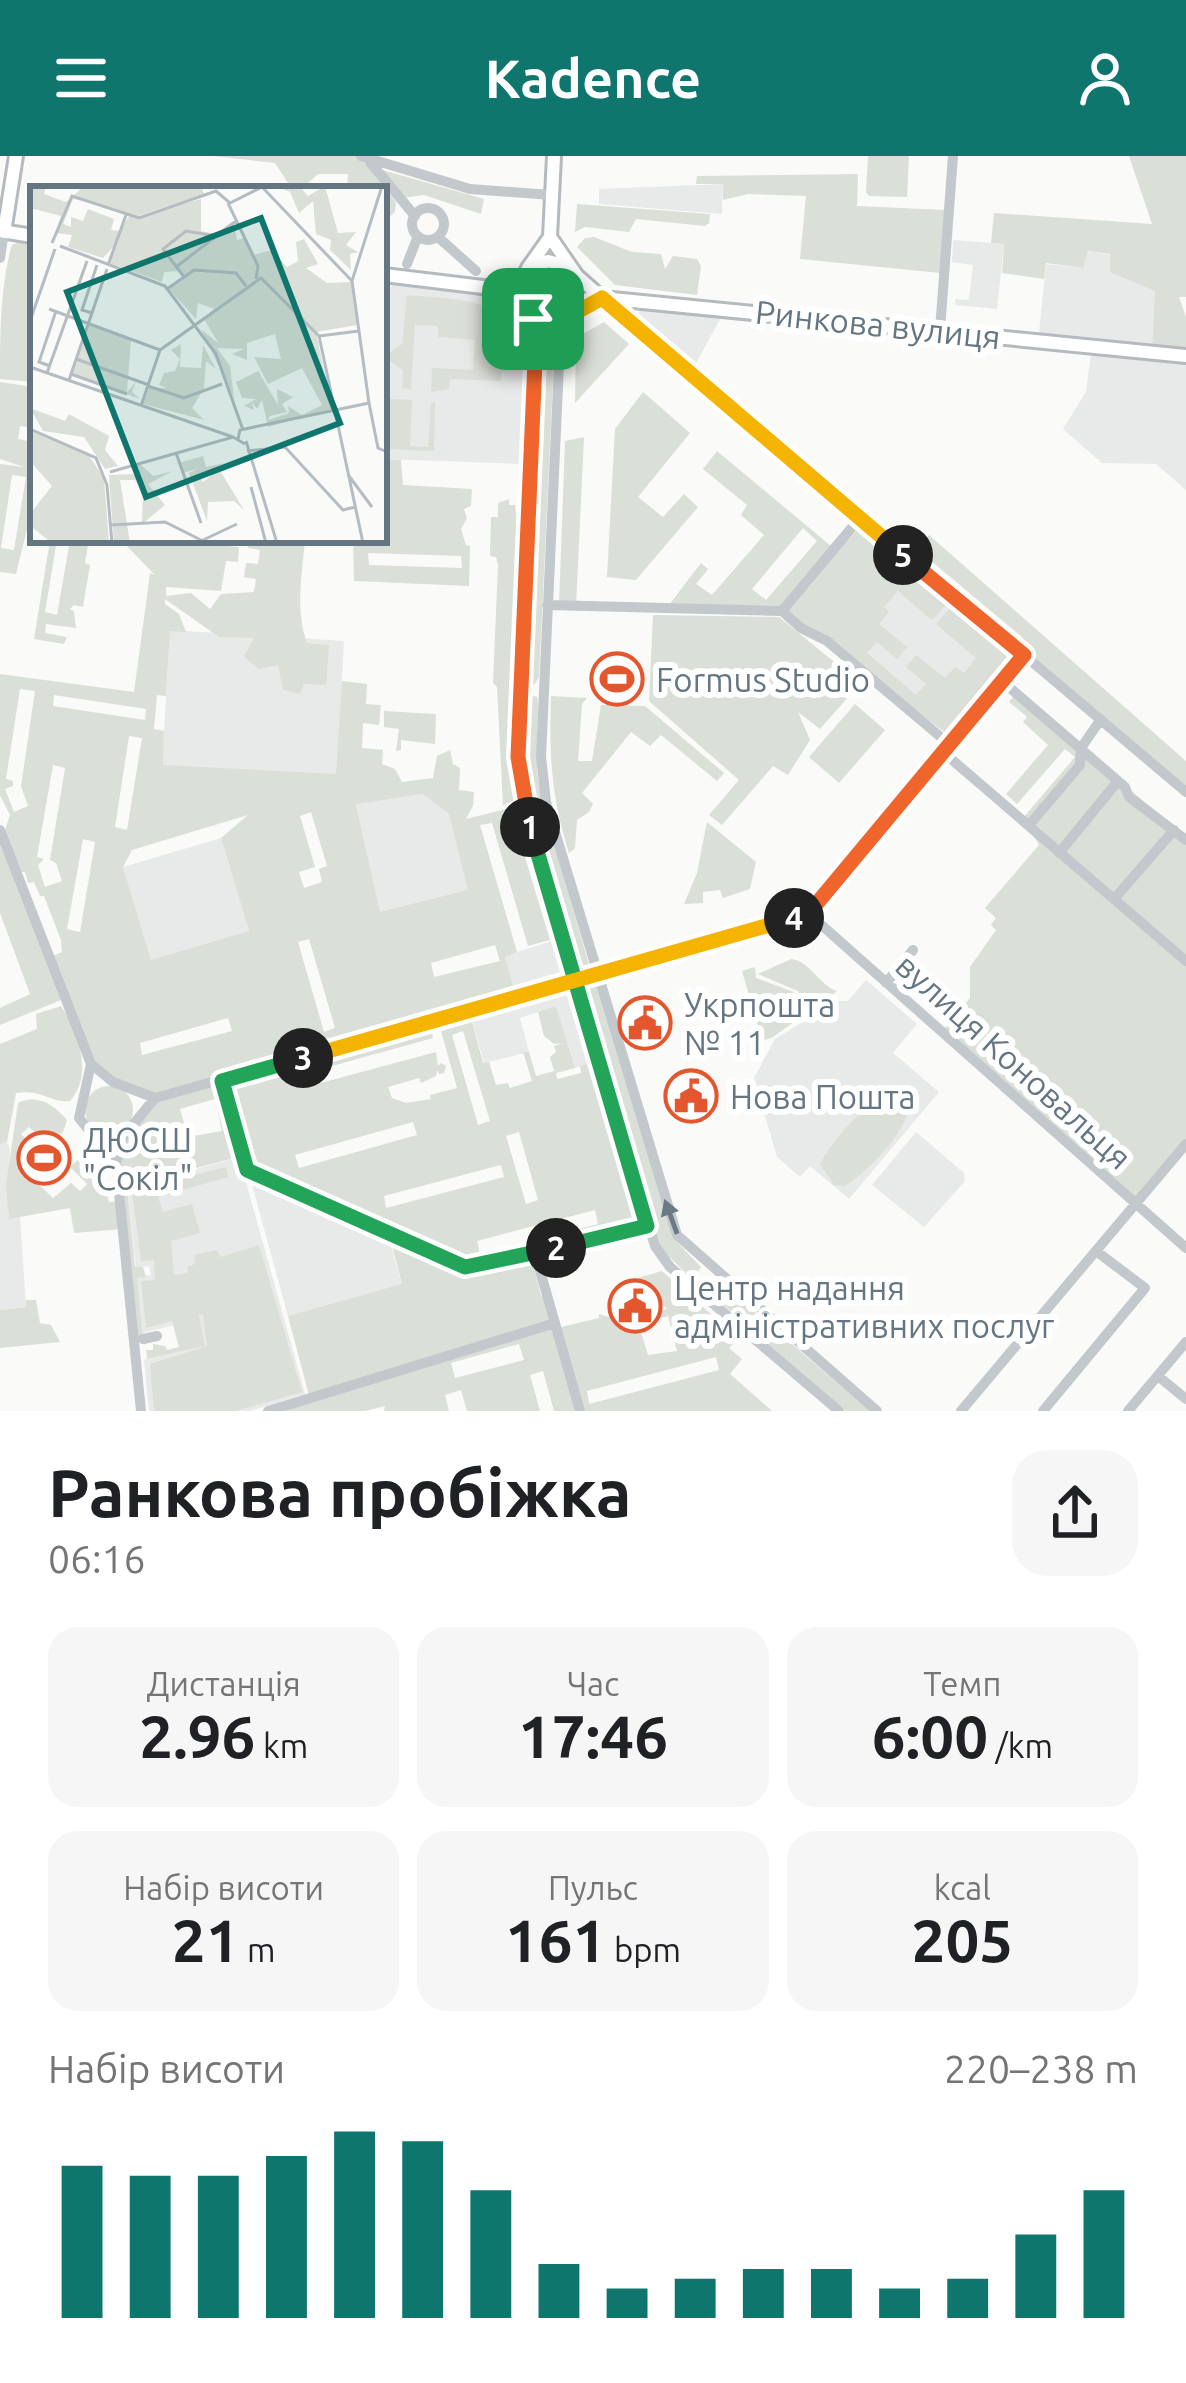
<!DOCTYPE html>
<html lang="uk">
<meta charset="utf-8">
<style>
body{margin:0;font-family:Ubuntu,sans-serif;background:#f6f6f6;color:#202124;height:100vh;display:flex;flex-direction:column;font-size:45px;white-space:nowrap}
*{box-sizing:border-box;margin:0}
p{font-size:39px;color:#757577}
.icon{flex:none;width:66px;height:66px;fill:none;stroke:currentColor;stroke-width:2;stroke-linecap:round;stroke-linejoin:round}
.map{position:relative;height:1255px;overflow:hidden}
.details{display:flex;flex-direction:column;background:#fff;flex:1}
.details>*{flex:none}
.pin{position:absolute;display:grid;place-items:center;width:102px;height:102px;color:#fff;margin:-51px;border-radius:24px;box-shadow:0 6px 18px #0006}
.km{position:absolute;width:60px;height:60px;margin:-30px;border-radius:50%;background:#222;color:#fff;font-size:33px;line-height:60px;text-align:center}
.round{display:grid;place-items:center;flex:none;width:126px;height:126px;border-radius:36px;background:#f6f6f6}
.headline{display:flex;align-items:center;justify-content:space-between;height:204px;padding:0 48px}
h1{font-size:66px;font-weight:700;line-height:90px}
.metrics{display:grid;grid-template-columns:repeat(3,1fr);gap:18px;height:204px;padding:12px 48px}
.metrics div{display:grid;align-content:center;border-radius:30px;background:#f6f6f6;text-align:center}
.metrics b{font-size:60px;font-weight:700}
.metrics small{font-size:33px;font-weight:400}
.metrics p{font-size:33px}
.chart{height:336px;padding:24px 48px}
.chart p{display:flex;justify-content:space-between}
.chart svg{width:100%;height:216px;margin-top:12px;stroke:#0f766e;stroke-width:6}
header{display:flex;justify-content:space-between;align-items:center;height:156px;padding:0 48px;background:#0f766e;color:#fff;font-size:54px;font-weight:700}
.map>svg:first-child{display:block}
.built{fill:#e8e9e9}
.green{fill:#dadfd7;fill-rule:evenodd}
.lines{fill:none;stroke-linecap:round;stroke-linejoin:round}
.major-casing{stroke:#b5babe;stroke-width:18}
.minor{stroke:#c3c8cc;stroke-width:10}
.major{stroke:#fff;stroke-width:12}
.oneway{fill:#6a7a87}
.split-1-casing{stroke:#fff;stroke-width:24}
.split-2-casing{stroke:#fff;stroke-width:24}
.split-3-casing{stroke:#fff;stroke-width:24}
.split-4-casing{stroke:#fff;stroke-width:24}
.split-5-casing{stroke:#fff;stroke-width:24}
.split-6-casing{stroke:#fff;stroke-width:24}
.split-1{stroke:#f0652b;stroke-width:15}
.split-2{stroke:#22a559;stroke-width:15}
.split-3{stroke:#22a559;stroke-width:15}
.split-4{stroke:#f5b400;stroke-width:15}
.split-5{stroke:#f0652b;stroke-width:15}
.split-6{stroke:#f5b400;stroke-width:15}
.labels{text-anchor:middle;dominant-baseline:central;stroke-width:12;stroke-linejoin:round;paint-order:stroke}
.street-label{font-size:33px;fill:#657683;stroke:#fff}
.poi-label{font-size:33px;fill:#657683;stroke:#fff;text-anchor:start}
.inset-road{fill:none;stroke:#b5bdc2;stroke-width:3}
.view{fill:#0f766e;fill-opacity:0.15;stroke:#0f766e;stroke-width:6}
.inset-edge{fill:none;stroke:#657683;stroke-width:6}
</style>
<header><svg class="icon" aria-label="menu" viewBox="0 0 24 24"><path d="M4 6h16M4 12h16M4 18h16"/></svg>Kadence<svg class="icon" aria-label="person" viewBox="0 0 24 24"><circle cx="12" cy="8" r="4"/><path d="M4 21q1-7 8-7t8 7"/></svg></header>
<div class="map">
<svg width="1186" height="1255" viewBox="0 0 1186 1255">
<rect width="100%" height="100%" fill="#fafaf8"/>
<path class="built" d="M723,28L722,58L599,48V33Z
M953,84L1004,88L997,153L955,149V143L969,144L973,109L952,106Z
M1088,95L1110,99L1111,116L1155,134L1152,189L1039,177L1046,108L1083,112Z
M391,127L494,140L525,167L531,178L527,272L521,308L384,303V185Z
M640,154L719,161L720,163L693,213L635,165Z
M1091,198L1186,207V334L1156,308L1102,307L1063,273L1086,236Z
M886,396L1010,503L947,578L821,472Z
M170,474L344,485L337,619L162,610Z
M424,638L449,658L469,735L380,757L356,647Z
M221,682L249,775L151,805L123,711Z
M562,782L598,905L575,912L556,850L520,862L529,896L484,907L469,854L516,840L504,800Z
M866,824L917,868L893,897L939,936L849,1043L810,1010L800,1021L777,1001L754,922L775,883L836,845H848Z
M916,976L964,1017L965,1025L924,1071L872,1029Z
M7,986L10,993L8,1059H20L26,1151L0,1154V988Z
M239,1001L305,1238L250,1255H149L144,1204L204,1189L199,1163L142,1177L136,1122L151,1119L149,1110L136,1112L127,1029L131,1031Z
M251,1025H265L389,1083L402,1129L288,1160Z"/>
<path class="green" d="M213,0H356L365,5L396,46L395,56L384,65V33H347L348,18H318L305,30L288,27L275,7Z
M868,0H909L907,41L869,40L866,36Z
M1129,0H1186V141H1179L1186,161V193L1152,189L1155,135L1110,116V98L1088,95L1083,112L1046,107L1044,123L1002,117L1004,88L991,87L994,57L1152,68Z
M379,13L484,43L481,58L424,39L402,42Z
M858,18L857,50L946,54L940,117L800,103L806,40L748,38L723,44V28H696L697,20Z
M577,48L710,58L709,67L705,70L636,63L629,76L585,71L575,76Z
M594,81L632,96L661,98L665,113L673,100L697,103L701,110L697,139L615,129L577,91L585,82Z
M23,84L33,86V226L0,223C0,180 0,129 12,89Z
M524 136a25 25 0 1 1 50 0a25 25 0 1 1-50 0Z
M407,139C431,142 497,141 503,167C508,184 502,207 501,225L450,223L449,233L431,236L432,212L473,214L475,184L438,181V170L415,169L411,233L402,232L403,214L384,201L402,188Z
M604,166L629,188L575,247L576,182Z
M551,176L555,182L539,521L534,529L526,525L540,182L541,177Z
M0,226L33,231V272L20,270L18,283L33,286V373H27L16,418L0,416V308L24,311L0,303ZM12,319L26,321L14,394L1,392Z
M643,236L690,277L638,341L663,361L684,338L698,351L636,424L607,421L615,273Z
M390,243L412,244L410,290L428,291L431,247L435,246L434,295L384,293Z
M584,281L576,450L559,449L565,285Z
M717,295L831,390L780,450L669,449L701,407L708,413L696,428L712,439L764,379L741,359L747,349L703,313ZM803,372L817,385L766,444L752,433Z
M384,303L401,304L403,329L472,333L471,350L464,353L467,362L461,373L466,389L470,390L469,430L354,425L353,384H384ZM368,397L461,400L462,412L369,409Z
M509,343V349H515L520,387L511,612L515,644L503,649L497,531L493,527L498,409L496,401L490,400L491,361H498V347Z
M857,374L946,449L932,464L898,435L884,451L889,456L879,468L907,491L897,503L877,486L867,497L916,539L926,528L906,511L916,499L945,522L955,511L964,517L976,502L936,468L950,452L1010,503L947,578L785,454Z
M929,379L1186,605V632L1022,494L1023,482L918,394Z
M50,384H57L45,456L57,459L70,384H89L85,407L90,409L83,451L74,449L70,453L74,455L76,472L46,468L45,477L67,481L64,488L34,483Z
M121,384H228L227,390L239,391L238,406L226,405L221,435L166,431V440L191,437L210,453L221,438L254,436L256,423L244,421L246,407L258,408L260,394L248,392L249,384H305C302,418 295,455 307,487L329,489L326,529L304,528L300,538L283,534L278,509L259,513L244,501L254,482L219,481L165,443V448L179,458L186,476L170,475L166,540L157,539L154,573L164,575L163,609L336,618L342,525L367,528L366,548L381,549L379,569L363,567L362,592L383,594L382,608L395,613L402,626L433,622L437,600L450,594L453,608L460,612L459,634L474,636L473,650L466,663L510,652L550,784L528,790L492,667L480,669L517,796L505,801L513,830L467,843L469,854L438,863L440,874L472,866L483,907L489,906L496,929L508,927L510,932L532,925L523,896H529L536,920L554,915L550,901L556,896L554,890L563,887L554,888L544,880L538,856L556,850L575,912L556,917L557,923L581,917L580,910L591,907L638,1064H633L636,1073L531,1098L541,1140H547L557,1172L599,1162V1158L625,1166L667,1153L638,1122L662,1115L738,1182L729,1192L742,1203L730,1218L772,1255H554L543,1215L530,1219L540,1255H467L461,1234L445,1239L449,1255H384L385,1250L365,1255H288L281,1251L310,1243L288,1160L402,1128L389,1078L247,1014L242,1000L127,1030L135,1111H143L146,1121L137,1122L143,1183L134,1185L123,1073L74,1077L70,1052L9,1063L6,1029L18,947C37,937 54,949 67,964L63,976L48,987L29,971L21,978L33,991L18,1009L53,1042L71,1027L80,1035L87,1028L70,1011L84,998L101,1013L109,1046L119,1045C114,993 122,982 154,942C88,920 89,902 66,842L0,869V852L30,838L0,757V674L3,680L10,659L0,639V518L134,536L150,417L155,419ZM20,533L35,535L21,630L28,650L14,656L5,633L13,630V625L6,623ZM54,539L146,553L145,564L53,550ZM129,580L142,582L127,674L115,671ZM53,609L65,612L50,704L56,707L62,725L45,731L38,709L44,703L37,701ZM423,638L449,658L468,734L380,756L356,648ZM311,656L327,710L319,713L322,726L304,732L299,716L315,711L300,660ZM248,659L221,682L249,775L151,804L123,711L132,694ZM83,683L95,686L80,776L67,773ZM18,716H25L28,727L34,726L40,740H44L61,784L62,796L51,801ZM309,783L335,872L324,876L298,786ZM495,789L500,805L434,821L431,807ZM228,862L232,875L142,899L140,887ZM441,875L457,932L430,939L431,943L406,947L392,942L388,931L419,922L421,927L436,920L437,914L439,918L444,917L446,910L441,907L438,910L436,896L317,928L314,915L433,882L432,877ZM463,875L490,965L478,969L452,879ZM215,943L222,975L188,981L180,953ZM413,966L417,979L299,1012L295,999ZM519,976L538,1044L526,1048L506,980ZM501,1009L504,1021L386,1052L384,1040ZM595,1054L598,1068L480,1099L477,1085ZM668,1160L677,1195L648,1199L640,1173L653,1169L652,1164ZM519,1188L524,1204L455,1222L451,1207ZM716,1201L719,1214L589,1248L587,1235Z
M653,459L779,461L849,518L842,526L831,522L850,539L820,573L798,556L810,584L788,619L773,610L722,669L709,659L739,624L649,545Z
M1016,537L1186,681V983L1136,1043L945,872L970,842V811L996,774L991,769L996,762L985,752L1039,689L1023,662L1075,601L1065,593L1017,648L1006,638L1048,589L1023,566L1027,561L1009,546Z
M530,539L537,541L538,547L537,616L542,646L590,812L581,818L576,816L528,650L523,613L524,546Z
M551,540L587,542L582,548L578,605H592L601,549L645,550L724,617L717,625L661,579L650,590L631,576L582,637L593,648L589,656L577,664L575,692L569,697C551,640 549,599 551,540Z
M855,548L885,574L839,627L809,601Z
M384,555L436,558L435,588L401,584V594L396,595L399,573L384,571Z
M707,666L756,706L750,733L723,742L720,734L703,736V747L684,748L697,717Z
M791,803C810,805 819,829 837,835L773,881L762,885L742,815L755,811L756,822L794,836L787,842L800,836L758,818Z
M590,827L597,830L676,1085L701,1111L695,1121L689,1120L661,1093L582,831Z
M61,850C78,876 94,918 70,945C48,947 44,933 16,937L7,986L0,988V888L37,873L36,858Z
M85 954a24 24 0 1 1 48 0a24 24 0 1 1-48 0Z
M888,937L909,952C902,981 870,1013 845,1030L834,1029L820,1008C834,982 862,951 888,937Z
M226,1011L228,1021L158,1041L163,1056L192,1048L200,1077L171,1085L174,1119L188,1117L187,1111L195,1108L194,1099L217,1094L220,1101L259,1089L302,1236L236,1255H154L150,1208L207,1190L203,1159H199L205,1190L147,1203L146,1194H153V1188L165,1190L167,1194L179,1191L172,1165L146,1172L141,1125L155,1124L154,1104L141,1105L132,1035Z
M713,1122L717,1124L870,1255H846L707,1135L705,1127Z
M26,1144H36L40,1167L51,1169L60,1186L0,1192V1154L26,1151Z"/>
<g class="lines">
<g class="major-casing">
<path id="major" d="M1,75L33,80
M4,76L16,0
M528,112L550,81L554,0
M384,119L491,132L533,163L561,165L579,149L577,120L550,81
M577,120L602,142L1186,200
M521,150L519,131L528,112L548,105L570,111"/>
</g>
<path class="minor" d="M361,0L470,33L551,39
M370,6L415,60
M412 68a16 16 0 1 1 32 0a16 16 0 1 1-32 0Z
M438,81L476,115
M0,102L4,76
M407,108L418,80
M602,142L1186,636
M533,163L518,601L524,650L655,1090L670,1111L839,1255
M561,165L541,601L546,646L677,1079L877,1255
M940,174L953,0
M547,449L782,455L801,472L827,485L949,588
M782,455L859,363
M1002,525L1125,631L1129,641L1186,684
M943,596L1186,805
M1030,668L1080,609L1081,592L1101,563
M0,674L91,908L113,926L155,942L809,758L1024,499
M1059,697L1118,625
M1114,743L1174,674
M809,758L1186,1092
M886,827L913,794
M91,908L79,962L116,1007
M222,925L247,1014L465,1111L647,1070
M123,981L116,1007L141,1255
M96,982L123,981L155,942
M535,1097L580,1255
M143,1183L157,1180
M1158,1220L1186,1243
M268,1255L555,1167
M961,1255L1186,988
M1043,1255L1145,1132L1096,1095
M1128,1255L1186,1186"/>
<use href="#major" class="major"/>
</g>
<defs><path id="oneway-solid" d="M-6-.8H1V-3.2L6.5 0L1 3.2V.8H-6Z" transform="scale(3)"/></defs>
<use class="oneway" href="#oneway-solid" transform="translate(671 1061) rotate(-110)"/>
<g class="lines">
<g class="split-1-casing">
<path id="split-1" d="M530,671L518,601L536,182L533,163"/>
</g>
<g class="split-2-casing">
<path id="split-2" d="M530,671L647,1070L556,1092"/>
</g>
<g class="split-3-casing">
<path id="split-3" d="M303,902L222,925L247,1014L465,1111L556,1092"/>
</g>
<g class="split-4-casing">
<path id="split-4" d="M303,902L794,762"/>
</g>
<g class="split-5-casing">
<path id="split-5" d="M794,762L808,758L1024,499L903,399"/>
</g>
<g class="split-6-casing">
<path id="split-6" d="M533,163L561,165L602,142L903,399"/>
</g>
<use href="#split-1" class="split-1"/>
<use href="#split-2" class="split-2"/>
<use href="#split-3" class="split-3"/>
<use href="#split-4" class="split-4"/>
<use href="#split-5" class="split-5"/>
<use href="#split-6" class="split-6"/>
</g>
<defs>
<g id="stadium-ring" transform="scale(2.7)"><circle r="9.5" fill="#fff" stroke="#e4572e" stroke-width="1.5"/><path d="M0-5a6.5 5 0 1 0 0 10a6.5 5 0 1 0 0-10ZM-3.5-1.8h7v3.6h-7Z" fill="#e4572e"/></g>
<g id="civic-ring" transform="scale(2.7)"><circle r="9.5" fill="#fff" stroke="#e4572e" stroke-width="1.5"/><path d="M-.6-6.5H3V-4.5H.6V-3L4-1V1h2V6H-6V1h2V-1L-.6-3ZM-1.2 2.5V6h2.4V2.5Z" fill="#e4572e"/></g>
</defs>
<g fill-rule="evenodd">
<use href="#stadium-ring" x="617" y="523"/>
<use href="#civic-ring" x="645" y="867"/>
<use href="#civic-ring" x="691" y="940"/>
<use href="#stadium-ring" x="44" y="1002"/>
<use href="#civic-ring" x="635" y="1150"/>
</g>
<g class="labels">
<g class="street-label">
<text transform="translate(878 168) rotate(6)">Ринкова вулиця</text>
<text transform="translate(1014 905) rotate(42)">вулиця Коновальця</text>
</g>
<g class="poi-label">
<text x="656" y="523">Formus Studio</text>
<text x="684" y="848">Укрпошта<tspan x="684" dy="38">№ 11</tspan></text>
<text x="730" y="940">Нова Пошта</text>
<text x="83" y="983">ДЮСШ<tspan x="83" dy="38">"Сокіл"</tspan></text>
<text x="674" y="1131">Центр надання<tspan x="674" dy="38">адміністративних послуг</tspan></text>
</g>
</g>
<g transform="translate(30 30)">
<rect width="357" height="357" fill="#fafaf8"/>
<path d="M0,0H16L14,8L36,16L54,0H171L174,8L102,32L171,13V45L185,48L199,38L187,51L204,38L207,54L214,52L223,69L242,64L257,81L268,75L266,56L274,53L288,78L276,82L297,97L322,96L327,139L286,146L302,223L238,241L232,214L227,223L222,216L224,224L214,220L226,213L212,212L206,196L228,185L248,219L247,203L263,211L252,218L257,226L240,230L238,234L259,227L258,220L272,229L292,219L272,182L238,198L224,171L251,173L245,148L217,157V174L202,168L214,163L187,162L200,180L204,212L171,143L189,158L174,133L184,123L168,117L166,133L139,103L154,91L150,85L134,86L132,96L79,77L84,60L73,72L38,61L42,49L25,47L31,30L0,22ZM43,13L61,16L99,30L90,45L81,44L84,33L58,23L53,35L41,31V41L33,38ZM245,0H269L278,10L295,0L308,47L326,46L316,59L328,66L320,68L321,84L300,64L301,54L286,48L283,15L269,27L260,6ZM59,138L101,154L97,206L106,196L102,206L110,213L41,189ZM151,158L150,181L171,182L173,159L186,183L176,175L174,203L162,222L174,234L113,218L119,202H137L129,199L134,187L145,185L150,173L141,164ZM0,222L35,235L39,228L79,250L75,264L88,280L75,283L54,251L13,245ZM0,244L57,267L74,292L79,357H22L3,342L0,351V328L22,300L0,275ZM173,270L176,281L195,277L168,289L173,296L189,283L214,324L204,315L178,316L177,335L159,287L167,283L152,287L149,277ZM110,278L123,290L143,285L118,298L135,319L112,338L113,305L105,294H90L100,357H84L79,289L107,288L102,280Z" fill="#dadfd7" fill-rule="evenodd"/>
<path class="inset-road" d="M198,17L228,80L226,93M22,57L42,10L109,32L186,5L200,17L232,1L322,95M30,60L135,100L186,168L213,244M78,79L96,29M146,81L206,35M154,91L133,63L156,45L186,50M137,103L164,84L206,87L216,100M19,123L130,164M62,127L52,124L67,79M0,135L25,63M289,150L329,145M46,173L119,199M20,180L9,176L26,125M0,181L203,251M17,187L57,75M41,188L97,208M39,194L77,83M118,200L154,212L192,198M339,217L348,262L357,266M111,220L130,164L231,92L289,150L305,225M305,225L333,357M0,243L66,272L77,299L82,357M208,253L210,244L339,217L322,95L352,0M216,255L247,357M217,265L255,261L313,324L325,321M146,267L171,337M80,286L203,251L215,258M319,290L342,321M221,301L236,357M81,339L135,336L177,357M173,354L207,338"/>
<path class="view" d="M231,32L310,237L116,311L37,106Z"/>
<rect width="357" height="357" class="inset-edge"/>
</g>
</svg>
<div class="pin" style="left:533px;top:163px;background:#1e9e55"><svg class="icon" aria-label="arrive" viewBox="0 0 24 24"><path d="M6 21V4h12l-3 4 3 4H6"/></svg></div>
<b class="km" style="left:530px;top:671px">1</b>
<b class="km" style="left:556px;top:1092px">2</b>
<b class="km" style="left:303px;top:902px">3</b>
<b class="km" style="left:794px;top:762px">4</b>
<b class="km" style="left:903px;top:399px">5</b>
</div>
<section class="details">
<div class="headline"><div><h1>Ранкова пробіжка</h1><p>06:16</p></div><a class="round"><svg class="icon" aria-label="share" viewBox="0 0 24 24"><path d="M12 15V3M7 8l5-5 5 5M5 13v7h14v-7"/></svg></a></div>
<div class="metrics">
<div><p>Дистанція</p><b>2.96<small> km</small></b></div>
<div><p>Час</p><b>17:46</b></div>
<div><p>Темп</p><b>6:00<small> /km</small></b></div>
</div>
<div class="metrics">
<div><p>Набір висоти</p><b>21<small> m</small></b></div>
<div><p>Пульс</p><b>161<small> bpm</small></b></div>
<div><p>kcal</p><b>205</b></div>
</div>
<div class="chart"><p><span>Набір висоти</span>220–238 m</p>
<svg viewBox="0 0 160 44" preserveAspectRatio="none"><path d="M5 44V13M15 44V15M25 44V15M35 44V11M45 44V6M55 44V8M65 44V18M75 44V33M85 44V38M95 44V36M105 44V34M115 44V34M125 44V38M135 44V36M145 44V27M155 44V18"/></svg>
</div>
</section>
